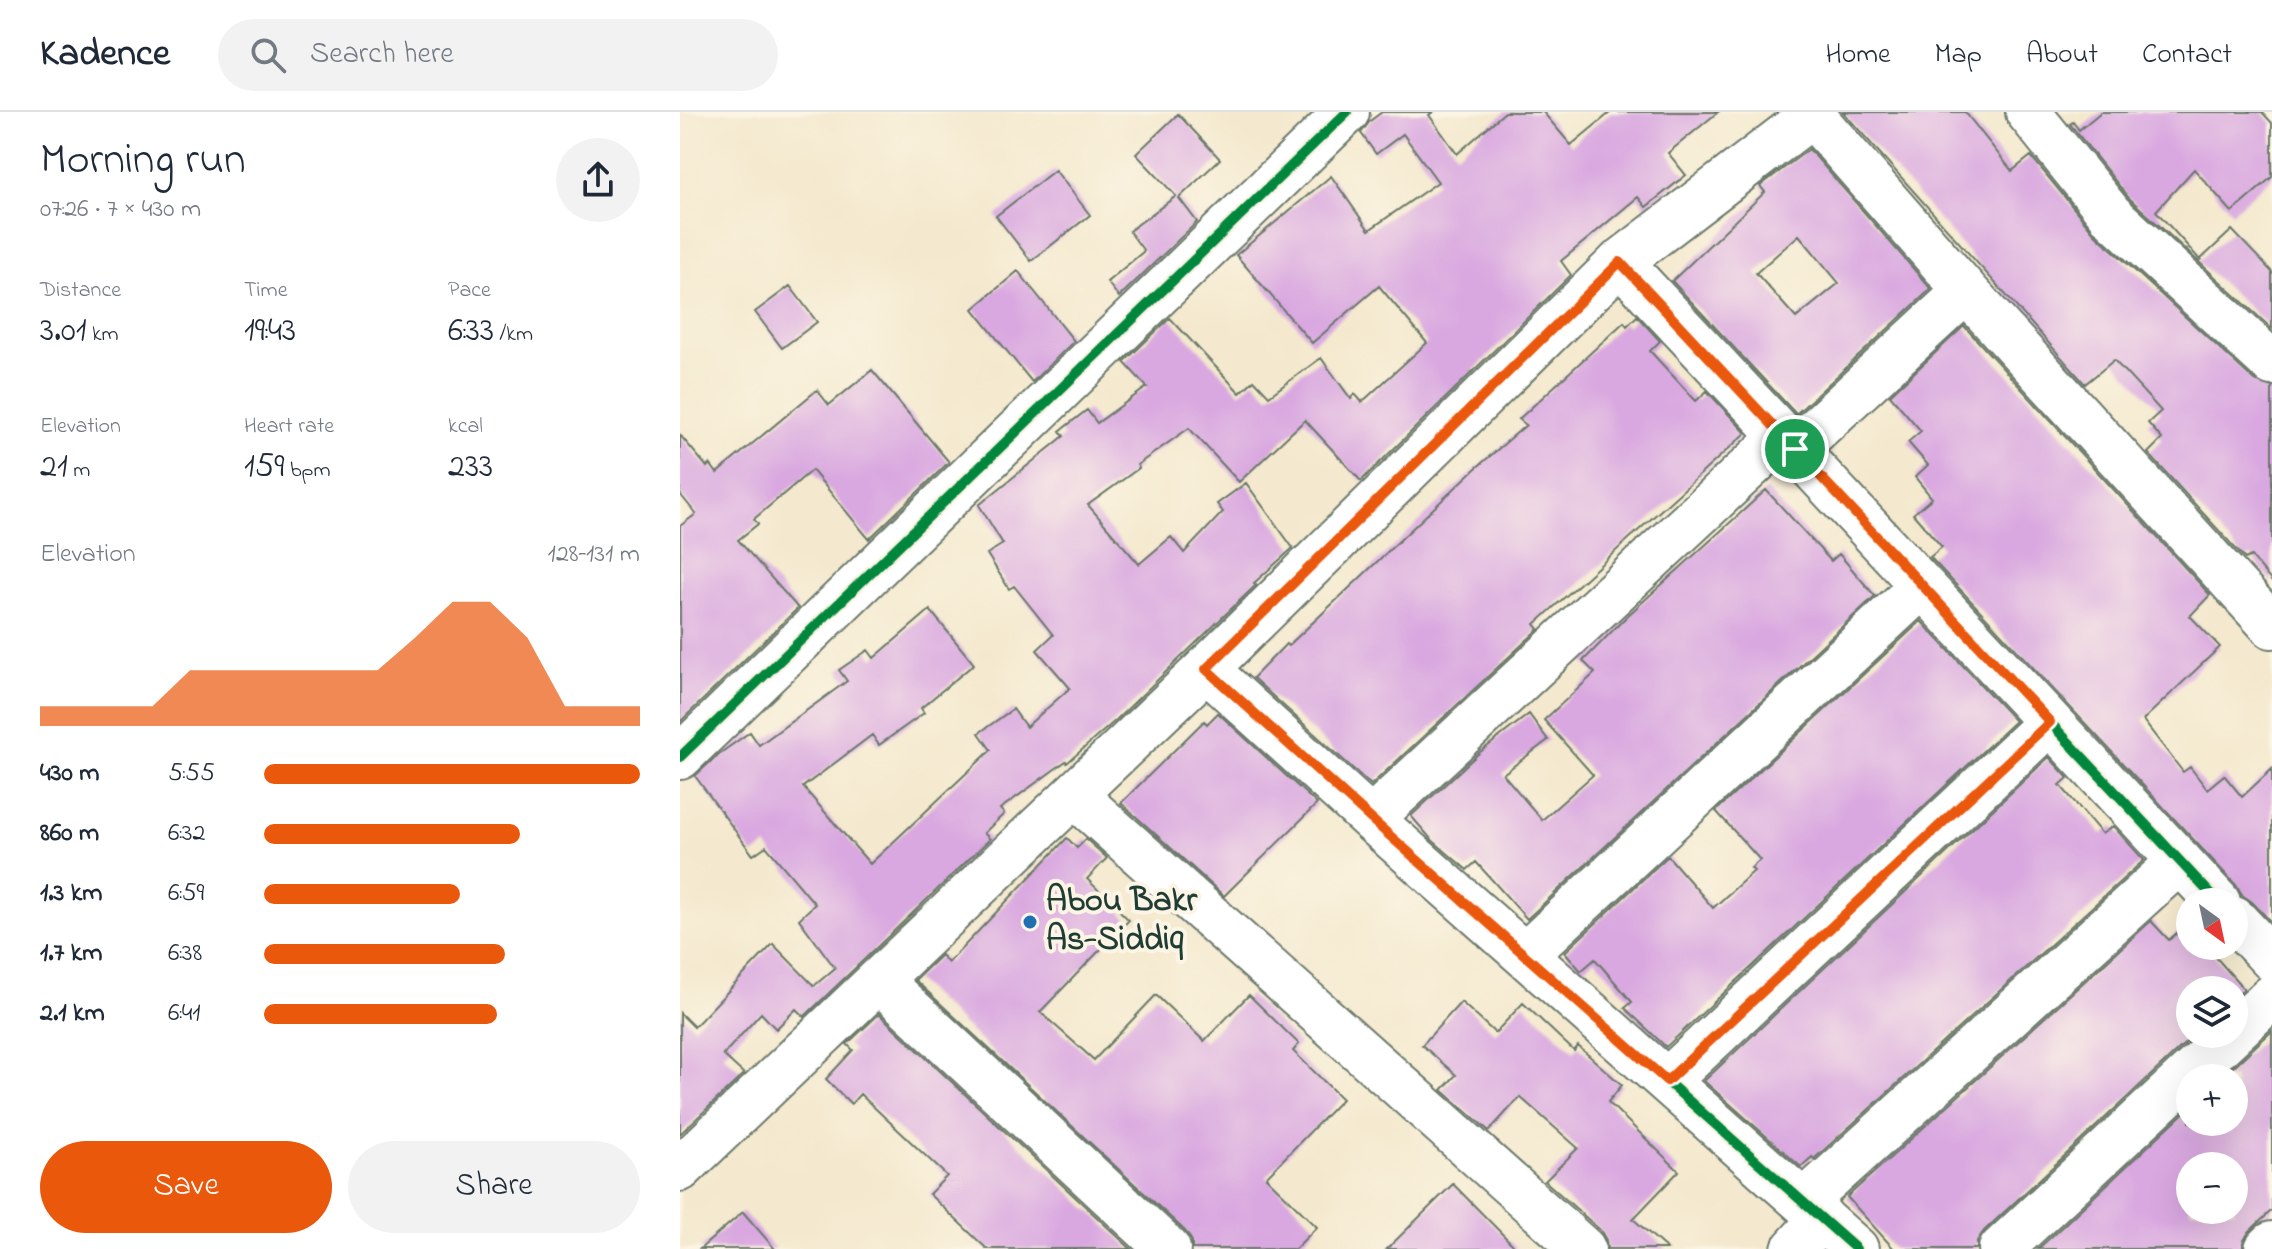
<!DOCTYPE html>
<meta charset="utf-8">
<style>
body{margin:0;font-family:"Indie Flower",sans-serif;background:#f2f2f3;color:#1f2937;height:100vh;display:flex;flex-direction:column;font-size:30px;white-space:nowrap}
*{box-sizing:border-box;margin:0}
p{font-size:26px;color:#747a83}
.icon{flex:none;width:44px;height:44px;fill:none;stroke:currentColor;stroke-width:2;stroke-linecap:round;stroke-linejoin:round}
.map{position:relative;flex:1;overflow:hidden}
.drawer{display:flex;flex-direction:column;background:#fff;width:680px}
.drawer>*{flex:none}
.needle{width:52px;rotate:147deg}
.controls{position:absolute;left:1496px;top:776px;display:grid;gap:16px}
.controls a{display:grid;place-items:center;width:72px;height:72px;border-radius:50%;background:#fff;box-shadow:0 8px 32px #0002;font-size:40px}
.pin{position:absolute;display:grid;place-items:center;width:68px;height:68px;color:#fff;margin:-34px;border:4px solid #fff;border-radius:50%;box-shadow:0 2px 8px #0007}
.round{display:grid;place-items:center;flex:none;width:84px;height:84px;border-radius:42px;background:#f2f2f3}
.head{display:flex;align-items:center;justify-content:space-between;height:136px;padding:0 40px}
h1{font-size:44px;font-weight:600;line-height:60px}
.stats{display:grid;grid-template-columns:repeat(3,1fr);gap:12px;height:136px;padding:8px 40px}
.stats div{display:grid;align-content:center}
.stats b{font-size:34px;font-weight:600}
.stats small{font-size:22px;font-weight:400}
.stats p{font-size:22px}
.chart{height:224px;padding:16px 40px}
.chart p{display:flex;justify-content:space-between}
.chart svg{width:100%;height:144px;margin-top:8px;fill:#ea580c;opacity:.7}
.action{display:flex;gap:16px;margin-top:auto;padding:16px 40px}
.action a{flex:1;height:92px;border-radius:48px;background:#ea580c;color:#fff;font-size:32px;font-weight:600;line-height:92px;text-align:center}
.action a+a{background:#f2f2f3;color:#1f2937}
ul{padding:0 40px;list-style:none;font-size:26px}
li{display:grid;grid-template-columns:128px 96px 1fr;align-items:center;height:60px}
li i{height:20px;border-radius:10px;background:#ea580c}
header{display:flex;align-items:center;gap:48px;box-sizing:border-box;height:112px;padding:0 40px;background:#fff;border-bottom:2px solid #e0e1e3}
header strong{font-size:38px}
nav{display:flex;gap:44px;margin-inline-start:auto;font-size:28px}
.search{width:560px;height:72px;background:#f2f2f3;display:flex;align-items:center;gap:20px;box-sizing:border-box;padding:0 28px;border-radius:44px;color:#747a83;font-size:30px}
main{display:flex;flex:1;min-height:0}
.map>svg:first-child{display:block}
.building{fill:#d9a8e0;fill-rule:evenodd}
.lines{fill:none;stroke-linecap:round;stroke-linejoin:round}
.minor-casing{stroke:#6a796a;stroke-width:48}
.major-casing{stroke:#6a796a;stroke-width:48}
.minor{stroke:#fff;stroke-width:44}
.major{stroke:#fff;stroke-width:44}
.cycleway-casing{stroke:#fcf5e5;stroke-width:15}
.cycleway{stroke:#00873e;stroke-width:10}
.route-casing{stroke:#fff;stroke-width:16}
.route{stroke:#ea580c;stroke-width:10}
.poi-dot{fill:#1f6fb2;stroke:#fcf5e5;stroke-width:3}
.labels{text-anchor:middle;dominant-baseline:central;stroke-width:8;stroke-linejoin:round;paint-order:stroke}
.poi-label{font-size:34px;font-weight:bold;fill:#1f3d34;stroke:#fcf5e5;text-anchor:start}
</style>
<header>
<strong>Kadence</strong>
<div class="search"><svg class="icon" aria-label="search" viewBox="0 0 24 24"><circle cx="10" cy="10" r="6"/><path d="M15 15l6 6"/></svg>Search here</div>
<nav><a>Home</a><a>Map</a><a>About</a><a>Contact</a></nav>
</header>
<main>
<section class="drawer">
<div class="head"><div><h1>Morning run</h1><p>07:26 · 7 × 430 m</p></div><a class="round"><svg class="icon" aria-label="share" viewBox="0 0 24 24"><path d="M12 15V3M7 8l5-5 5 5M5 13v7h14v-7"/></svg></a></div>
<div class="stats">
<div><p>Distance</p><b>3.01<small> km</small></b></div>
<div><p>Time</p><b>19:43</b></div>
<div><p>Pace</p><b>6:33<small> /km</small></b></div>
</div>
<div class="stats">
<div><p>Elevation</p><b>21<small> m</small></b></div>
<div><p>Heart rate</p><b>159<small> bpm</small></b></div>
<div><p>kcal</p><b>233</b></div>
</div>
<div class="chart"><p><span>Elevation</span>128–131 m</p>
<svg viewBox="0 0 160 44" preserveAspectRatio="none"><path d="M0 44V38L10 38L20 38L30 38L40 27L50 27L60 27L70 27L80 27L90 27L100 17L110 6L120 6L130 17L140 38L150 38L160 38V44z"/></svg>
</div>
<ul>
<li><b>430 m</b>5:55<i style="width:100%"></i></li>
<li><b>860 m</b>6:32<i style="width:68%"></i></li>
<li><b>1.3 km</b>6:59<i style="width:52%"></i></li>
<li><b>1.7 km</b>6:38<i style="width:64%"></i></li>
<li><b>2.1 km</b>6:41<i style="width:62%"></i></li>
</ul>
<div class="action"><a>Save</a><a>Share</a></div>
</section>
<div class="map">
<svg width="1592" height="1137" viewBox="0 0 1592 1137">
<rect width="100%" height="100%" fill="#fcf5e5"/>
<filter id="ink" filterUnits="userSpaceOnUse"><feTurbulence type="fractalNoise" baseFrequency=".0125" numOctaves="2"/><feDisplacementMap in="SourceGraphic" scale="16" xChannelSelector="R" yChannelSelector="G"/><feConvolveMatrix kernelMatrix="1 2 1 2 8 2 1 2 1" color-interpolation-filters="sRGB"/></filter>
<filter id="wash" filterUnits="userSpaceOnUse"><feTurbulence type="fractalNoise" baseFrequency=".006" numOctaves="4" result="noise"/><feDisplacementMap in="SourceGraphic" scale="32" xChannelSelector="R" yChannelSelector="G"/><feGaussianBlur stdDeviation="1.8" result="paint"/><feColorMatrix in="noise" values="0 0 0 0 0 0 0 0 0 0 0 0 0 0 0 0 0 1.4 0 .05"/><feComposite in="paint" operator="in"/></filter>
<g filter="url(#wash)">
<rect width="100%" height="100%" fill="#f4e9ce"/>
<g id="blocks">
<path class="building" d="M702,0H753L749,3L777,42L825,0H863L891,33L931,0H1038L988,41L1006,63L966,95L958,85L881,149L891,163L681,369L625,308L559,370L509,316L457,353L459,356L408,393L459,452L491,425L504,441L543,400L537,392L566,371L613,436L574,471L576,473L436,608L387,651L386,649L320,697L324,702L304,721L310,727L124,905L116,897L96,917L81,901L43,943L64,962L0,1022V901L14,915L93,832L134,874L155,856L119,807L135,792L86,734L73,743L15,664L39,642L70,620L79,633L167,569L159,558L188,538L194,546L250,498L294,552L241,596L244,601L199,633L192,623L123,675L190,752L311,638L299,621L333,597L346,615L390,576L357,538L373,523L334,474L329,477L307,442L323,432L299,393L384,324L380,319L407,298L417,311L467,275L444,250L490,206L560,281L574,268L589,284L641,246L671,287L675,282L682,290L747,231L699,174L632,231L556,143L651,64L689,118L758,70L723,22L696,42L681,21L690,9Z
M1163,0H1285L1332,59L1351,44L1414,121L1575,269L1592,275V470L1571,444L1565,447L1468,341L1482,327L1468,311L1481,299L1434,248L1405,272Z
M1421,0H1582L1592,11V65L1552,100L1514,57L1476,99L1520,148L1552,118L1592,160V217L1449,86L1390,12L1393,10L1399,18Z
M498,2L540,47L499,86L517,110L439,185L427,170L464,139L449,119L496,84L456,42Z
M1129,37L1251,177L1116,302L992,169L1085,80L1080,74ZM1119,123L1159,171L1116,206L1076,161Z
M375,58L410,103L351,149L316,104Z
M338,159L394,229L352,270L293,197Z
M110,174L137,210L102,236L75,200Z
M957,204L980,229L970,239L1016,289L1027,279L1066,321L855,512L859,517L691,673L573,566L606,532L608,534L795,357L846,313L839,307L944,210L947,214Z
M1284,214L1530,483L1510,504L1540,535L1463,608L1503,660L1510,655L1527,677L1544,663L1562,685L1592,657V811L1572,790L1562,783L1556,773L1250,445L1262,435L1233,402L1252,386L1235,365L1248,353L1228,330L1241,319L1210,283Z
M192,258L269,350L189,427L132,358L74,407L78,412L58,428L118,496L0,610V414L16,402L0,382V323L27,355L30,352L37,361L137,278L149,293Z
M1086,378L1151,449L1159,442L1195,484L847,807L796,750L787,758L751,727L731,704L799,641L849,602L868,628L823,662L862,708L913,663L864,608L915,561L903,549L946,505Z
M1241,509L1335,609L986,935L945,896L952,890L915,847L901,859L885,840L988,744L1033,796L1074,759L1071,756L1080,748L1036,699Z
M538,601L637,692L544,784L441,691L524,609L527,612Z
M1369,645L1388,666L1380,673L1422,722L1433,714L1464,748L1134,1047L1132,1045L1121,1055L1024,969Z
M387,726L397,736L406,727L427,746L407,767L449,808L360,900L414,948L476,883L524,929L569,883L619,932L613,939L662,987L586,1065L637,1115L615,1137H512V1129L505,1119L235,868L261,843L268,851Z
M1471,809L1489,828L1510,809V834H1526L1564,877L1554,886V878H1510V922H1515L1304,1119L1297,1129V1137H1214L1167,1085Z
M781,890L815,921L843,891L894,939L898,934L942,973L928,990L999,1059L953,1107L987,1137H927L926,1128L920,1118L865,1069L898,1036L840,985L809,1019L762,978L776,963L742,933Z
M199,902L451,1137H307L249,1082L267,1064L180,982L171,992L146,967L173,938L167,932Z
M1592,919V1098L1569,1120L1563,1130V1137H1358L1510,995V1010H1554V966H1541ZM1510,1054H1554V1098H1510Z
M773,1072L837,1137H707Z
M63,1100L95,1137H20Z"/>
</g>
</g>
<g filter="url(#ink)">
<use href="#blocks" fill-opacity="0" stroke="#6a796a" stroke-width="2"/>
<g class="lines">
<g class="minor-casing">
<path id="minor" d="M1348,0L1431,103L1592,251
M1133,4L1286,179L1592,514
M940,150L1538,790
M1115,337L1286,179
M526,557L691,707L1176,1137
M0,645L667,0
M394,683L903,1137
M691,707L1103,324
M1554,807L1592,847
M845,843L1242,474
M199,868L488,1137
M1554,920L1592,885
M987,969L1370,610
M1124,1090L1500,749
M1114,1137L1142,1106
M1321,1137L1552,922
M1587,1137L1592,1132"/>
</g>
<g class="major-casing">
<path id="major" d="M0,1057L526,557L940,150L1136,0"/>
</g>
<use href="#minor" class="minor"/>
<use href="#major" class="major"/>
<g class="cycleway-casing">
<path id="cycleway" d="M940,150L1538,790
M526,557L691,707L1176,1137
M0,645L667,0"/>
</g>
<use href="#cycleway" class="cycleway"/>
</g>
</g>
<g class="lines" filter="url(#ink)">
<g class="route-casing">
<path id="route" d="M940,150L1370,610L987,969L691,707L526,557Z"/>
</g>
<use href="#route" class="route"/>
</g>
<circle class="poi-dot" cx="350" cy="810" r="8"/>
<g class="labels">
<g class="poi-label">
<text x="366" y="790">Abou Bakr<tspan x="366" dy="39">As-Siddiq</tspan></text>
</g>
</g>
</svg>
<div class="controls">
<a><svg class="needle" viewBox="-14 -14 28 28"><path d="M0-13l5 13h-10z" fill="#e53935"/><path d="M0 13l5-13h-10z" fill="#747a83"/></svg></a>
<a><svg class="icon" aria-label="layers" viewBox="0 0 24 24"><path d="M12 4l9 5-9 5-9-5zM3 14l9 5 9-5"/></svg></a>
<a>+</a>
<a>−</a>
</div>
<div class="pin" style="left:1115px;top:337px;background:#1e9e55"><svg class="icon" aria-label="arrive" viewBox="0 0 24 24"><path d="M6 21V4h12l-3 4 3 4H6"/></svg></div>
</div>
</main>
